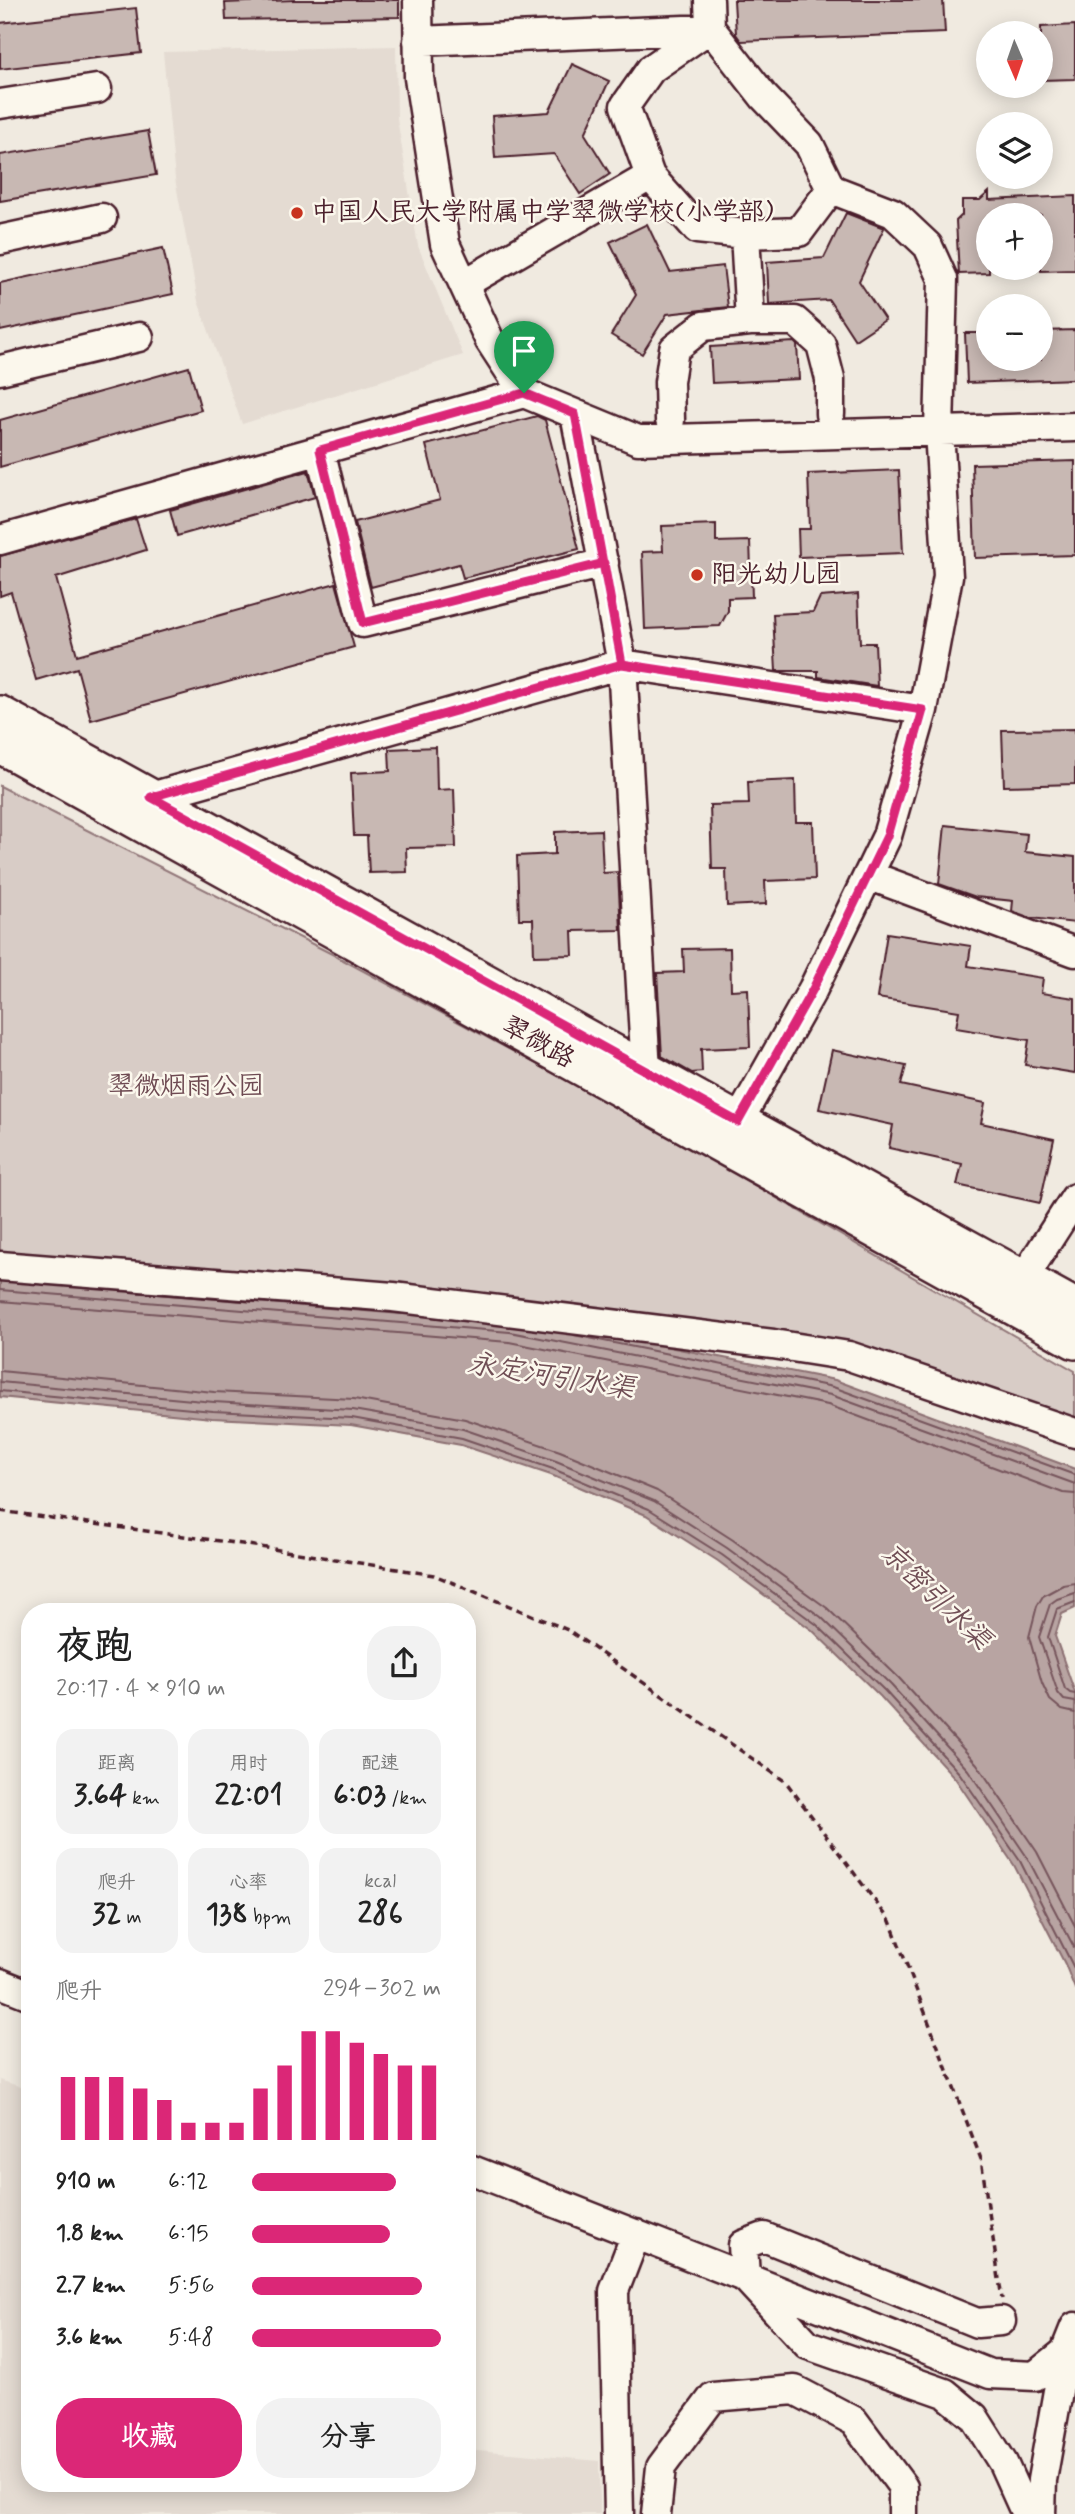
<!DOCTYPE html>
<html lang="zh">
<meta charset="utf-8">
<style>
body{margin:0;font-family:Mynerve,"LXGW WenKai TC",sans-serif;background:#f2f2f2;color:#222;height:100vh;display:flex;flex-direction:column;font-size:26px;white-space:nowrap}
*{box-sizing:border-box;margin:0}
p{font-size:23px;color:#767676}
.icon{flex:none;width:38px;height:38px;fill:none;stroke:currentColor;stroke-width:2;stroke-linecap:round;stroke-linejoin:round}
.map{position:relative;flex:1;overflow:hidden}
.sheet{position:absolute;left:21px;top:1603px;width:455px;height:889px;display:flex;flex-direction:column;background:#fff;border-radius:28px;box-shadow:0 4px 18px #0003}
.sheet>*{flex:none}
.needle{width:46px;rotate:178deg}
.controls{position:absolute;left:976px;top:21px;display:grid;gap:14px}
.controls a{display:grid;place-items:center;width:77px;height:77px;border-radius:50%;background:#fff;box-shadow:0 4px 18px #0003;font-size:35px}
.pin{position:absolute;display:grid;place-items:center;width:60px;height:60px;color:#fff;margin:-72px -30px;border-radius:50% 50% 50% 0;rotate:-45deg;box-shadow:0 0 7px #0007}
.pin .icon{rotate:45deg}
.round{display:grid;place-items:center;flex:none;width:74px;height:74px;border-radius:28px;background:#f2f2f2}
.headline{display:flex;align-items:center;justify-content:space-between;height:119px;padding:0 35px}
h1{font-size:38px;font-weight:700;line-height:52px}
.stats{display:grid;grid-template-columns:repeat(3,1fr);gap:10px;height:119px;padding:7px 35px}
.stats div{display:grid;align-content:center;border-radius:18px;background:#f2f2f2;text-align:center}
.stats b{font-size:30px;font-weight:700}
.stats small{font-size:19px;font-weight:400}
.stats p{font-size:19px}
.chart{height:196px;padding:14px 35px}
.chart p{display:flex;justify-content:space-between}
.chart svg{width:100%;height:126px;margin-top:7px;stroke:#db2777;stroke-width:6}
.action{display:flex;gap:14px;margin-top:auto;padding:14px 35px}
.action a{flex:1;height:80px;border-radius:28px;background:#db2777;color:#fff;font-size:28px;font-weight:700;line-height:80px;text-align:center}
.action a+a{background:#f2f2f2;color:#222}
ul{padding:0 35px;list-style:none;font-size:23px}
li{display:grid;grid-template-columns:112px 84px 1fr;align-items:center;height:52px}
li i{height:18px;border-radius:9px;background:#db2777}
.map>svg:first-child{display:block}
.built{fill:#e4dbd2}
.green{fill:#d8ccc6;stroke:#917678;stroke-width:2}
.water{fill:#b8a4a2;stroke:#8c6f72;stroke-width:2}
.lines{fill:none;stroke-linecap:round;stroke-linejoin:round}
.shore{stroke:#76545b;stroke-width:2}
.building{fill:#c8b8b3;stroke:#4a1f2b;stroke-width:2}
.minor-casing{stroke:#4a1f2b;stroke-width:33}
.major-casing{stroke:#4a1f2b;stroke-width:40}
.path{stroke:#4a1f2b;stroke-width:3.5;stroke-dasharray:7 5;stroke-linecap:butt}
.minor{stroke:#fbf7ec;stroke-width:28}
.major{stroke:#fbf7ec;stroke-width:35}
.route-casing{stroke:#fff;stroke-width:14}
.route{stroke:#db2777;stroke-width:9}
.poi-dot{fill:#c8321e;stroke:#fbf7ec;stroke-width:2.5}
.labels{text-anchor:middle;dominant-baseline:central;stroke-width:5;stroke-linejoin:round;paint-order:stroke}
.poi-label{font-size:26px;fill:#4a1f2b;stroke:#fbf7ec;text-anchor:start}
.street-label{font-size:26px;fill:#4a1f2b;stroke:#fbf7ec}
.park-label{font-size:26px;fill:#6e4a52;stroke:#fbf7ec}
.water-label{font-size:28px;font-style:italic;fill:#704e55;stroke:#fbf7ec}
</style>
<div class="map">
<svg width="1075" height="2514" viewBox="0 0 1075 2514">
<rect width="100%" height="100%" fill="#f0eae0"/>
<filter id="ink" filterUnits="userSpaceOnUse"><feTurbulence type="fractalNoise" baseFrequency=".0143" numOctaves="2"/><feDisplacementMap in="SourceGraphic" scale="14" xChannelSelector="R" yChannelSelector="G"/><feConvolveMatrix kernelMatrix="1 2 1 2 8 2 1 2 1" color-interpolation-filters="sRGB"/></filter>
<g filter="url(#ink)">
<path class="built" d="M396,46L397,118L418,246L463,355L242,424L198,301L175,179L163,52Z
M0,2080L30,2090V2483H467V2449L599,2461L600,2514H0Z"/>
<path class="green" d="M0,786L332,954L663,1132L1075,1371V1449L876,1369L0,1260Z"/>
<path class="water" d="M0,1275L512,1316L835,1380L1075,1469V1608L1062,1614L1055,1636L1075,1693V1989L1065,1964L1014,1865L955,1778L880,1696L812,1630L718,1561L646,1515L551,1475L461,1445L351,1425L212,1418L0,1397Z"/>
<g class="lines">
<path class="shore" d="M0,1290L510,1332L831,1395L1075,1484
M131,1292L402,1314
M0,1301L509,1342L828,1405L1063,1493L1075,1494
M574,1335L833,1387L1075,1475
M0,1371L214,1392L354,1399L465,1419L560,1451L657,1491L733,1540L827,1608L899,1678L977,1764L1037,1852L1075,1926
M0,1382L214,1402L353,1410L463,1429L556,1461L654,1501L727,1548L821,1617L891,1685L968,1770L1027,1857L1075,1949
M0,1391L213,1411L352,1418L462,1438L553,1469L649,1509L722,1555L816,1624L885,1691L960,1774L1020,1861L1075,1970
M1075,1583L1063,1585L1043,1596L1037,1606L1029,1637L1042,1683L1050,1700L1062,1710L1075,1713
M1075,1593L1057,1599L1050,1604L1039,1637L1058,1693L1064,1700L1075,1702
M1075,1602L1057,1609L1048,1637L1065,1689L1070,1693L1075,1694"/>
</g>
<path class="building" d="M294,0H399V17L226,20L225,3Z
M734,0H943L945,33L741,41L736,34Z
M136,8L141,53L0,69V23Z
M1075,25V79L1041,80V27Z
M572,64L609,81L585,134L610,174L580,194L554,154L495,158L492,116L549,112Z
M148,131L156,175L0,201V155Z
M989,192V200L1075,196V270L1041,271V215H989V273L959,274L956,221L962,215V200H980Z
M846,213L884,228L859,281L885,320L855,340L829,300L769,304L767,262L824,258Z
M647,224L670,272L723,266L728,307L667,314L642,354L611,335L636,295L610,242Z
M163,248L173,294L0,331V283Z
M1075,330V379L967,383L965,333H989V359H1041V331Z
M794,342L797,345L799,379L712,383L710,347Z
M189,367L201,410L0,467V420Z
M537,416L545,420L579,549L463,578L459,564L371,587L355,522L440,500L426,445Z
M1075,461V555L975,558L972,464Z
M899,470L903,553L799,557L798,529H810L808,474Z
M308,471L315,497L177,536L170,510Z
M136,519L146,550L56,578L77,655L336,583L354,647L91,720L77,668L36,680L11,592L0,596V556Z
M716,524V542L750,541L752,597L728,598V611L720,626L645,629L642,552L663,551L662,526Z
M858,594L860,643H875L877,686L818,677V671H776L773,614L813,612L820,597Z
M1075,729V784L1004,786L1002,730Z
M436,747L437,790L454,789L456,847L406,848L407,872L369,873L367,836H354L351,773L390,771L389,749Z
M795,780L796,822H813L815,879L765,881L766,904L727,906L726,869H712L710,805L749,804L748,782Z
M945,825L1027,834L1025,852L1075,857V923L1031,918L1012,911L1013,901L976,897L939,884Z
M601,830L603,873L618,872L621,930L572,931L573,955L534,956L533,919H519L517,856L555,854V832Z
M887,933L971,946L968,966L1043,978L1041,993L1075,998V1073L1025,1065L1029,1040L956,1028L959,1011L877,998Z
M730,948L731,990L748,989L750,1047L701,1049L702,1072L692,1073L662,1056L657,973L684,972L683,949Z
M832,1050L906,1066L901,1085L985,1103L981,1123L1054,1139L1040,1203L957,1185L962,1164L889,1148L893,1125L819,1109Z"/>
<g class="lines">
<g class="minor-casing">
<path id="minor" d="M418,0L419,78L445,244L490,341L524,393L638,440L1075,427
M709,0L710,28L764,97L809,144L831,189L893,213L928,246L943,279L939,431L948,576L923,710L887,836L813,989L738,1122
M710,28L651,69L625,106L650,176L697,229L745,234L799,232L831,189
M418,41L709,29
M0,104L97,89
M745,234L750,321
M0,240L102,218
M464,284L650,176
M0,370L139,337
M575,414L622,664L646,1071
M670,420L669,382L674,349L703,326L750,321H795L821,344L830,379V414
M320,450L363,623L604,563
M0,540L524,393
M151,797L622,664L923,710
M868,875L1075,952
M0,1266L393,1297L773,1344L849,1356L1075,1433
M1023,1279L1075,1198
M0,1983L30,1995
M467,2168L990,2374L1035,2376L1065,2352
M1001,2321L977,2323L764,2237L743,2245L745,2277L808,2345L945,2393L974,2417L1003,2463L1026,2514
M619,2514L614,2291L636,2234
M656,2514L661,2467L713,2397L795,2390L854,2421L903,2487V2514
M1041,2514L1042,2480L1065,2352L1075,2327"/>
</g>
<g class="major-casing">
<path id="major" d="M0,714L1075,1307
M0,745L1075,1341"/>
</g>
<path class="path" d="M0,1511L242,1544L434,1575L568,1630L786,1782L890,1921L981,2159L1002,2299"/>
<use href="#minor" class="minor"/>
<use href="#major" class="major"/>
</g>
</g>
<g class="lines" filter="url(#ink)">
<g class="route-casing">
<path id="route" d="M524,393L575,414L622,664L151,797L738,1122L813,989L887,836L923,710L622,664L604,563L363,623L320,450L524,393"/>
</g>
<use href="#route" class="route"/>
</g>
<g class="poi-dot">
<circle cx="297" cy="213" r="7"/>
<circle cx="697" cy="575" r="7"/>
</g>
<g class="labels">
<g class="poi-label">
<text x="311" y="213">中国人民大学附属中学翠微学校(小学部)</text>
<text x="711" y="575">阳光幼儿园</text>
</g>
<g class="street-label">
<text transform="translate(538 1043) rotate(29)">翠微路</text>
</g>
<g class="park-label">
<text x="186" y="1087">翠微烟雨公园</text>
</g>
<g class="water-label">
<text transform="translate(551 1377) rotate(9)">永定河引水渠</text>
<text transform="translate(935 1597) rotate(44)">京密引水渠</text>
</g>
</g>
</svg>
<div class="controls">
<a><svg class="needle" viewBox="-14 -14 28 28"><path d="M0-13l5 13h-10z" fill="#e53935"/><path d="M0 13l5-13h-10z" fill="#767676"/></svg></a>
<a><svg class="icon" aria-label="layers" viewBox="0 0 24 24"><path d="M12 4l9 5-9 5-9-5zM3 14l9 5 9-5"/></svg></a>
<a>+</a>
<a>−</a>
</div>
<div class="pin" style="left:524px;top:393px;background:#1e9e55"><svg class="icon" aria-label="arrive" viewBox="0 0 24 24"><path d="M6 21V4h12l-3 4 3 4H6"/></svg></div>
<section class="sheet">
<div class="headline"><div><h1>夜跑</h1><p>20:17 · 4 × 910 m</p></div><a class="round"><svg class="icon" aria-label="share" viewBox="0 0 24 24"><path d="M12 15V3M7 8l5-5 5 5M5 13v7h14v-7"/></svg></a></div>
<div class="stats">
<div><p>距离</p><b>3.64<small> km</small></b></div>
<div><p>用时</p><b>22:01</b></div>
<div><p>配速</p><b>6:03<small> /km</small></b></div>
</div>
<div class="stats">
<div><p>爬升</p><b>32<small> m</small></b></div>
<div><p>心率</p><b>138<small> bpm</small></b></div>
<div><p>kcal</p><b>286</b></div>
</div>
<div class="chart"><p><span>爬升</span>294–302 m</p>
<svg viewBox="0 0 160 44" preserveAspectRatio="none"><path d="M5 44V22M15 44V22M25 44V22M35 44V26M45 44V30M55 44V38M65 44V38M75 44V38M85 44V26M95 44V18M105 44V6M115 44V6M125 44V10M135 44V14M145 44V18M155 44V18"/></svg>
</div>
<ul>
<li><b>910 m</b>6:12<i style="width:76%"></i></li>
<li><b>1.8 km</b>6:15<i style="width:73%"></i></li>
<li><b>2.7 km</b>5:56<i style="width:90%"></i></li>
<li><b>3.6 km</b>5:48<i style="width:100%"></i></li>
</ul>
<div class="action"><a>收藏</a><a>分享</a></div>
</section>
</div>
